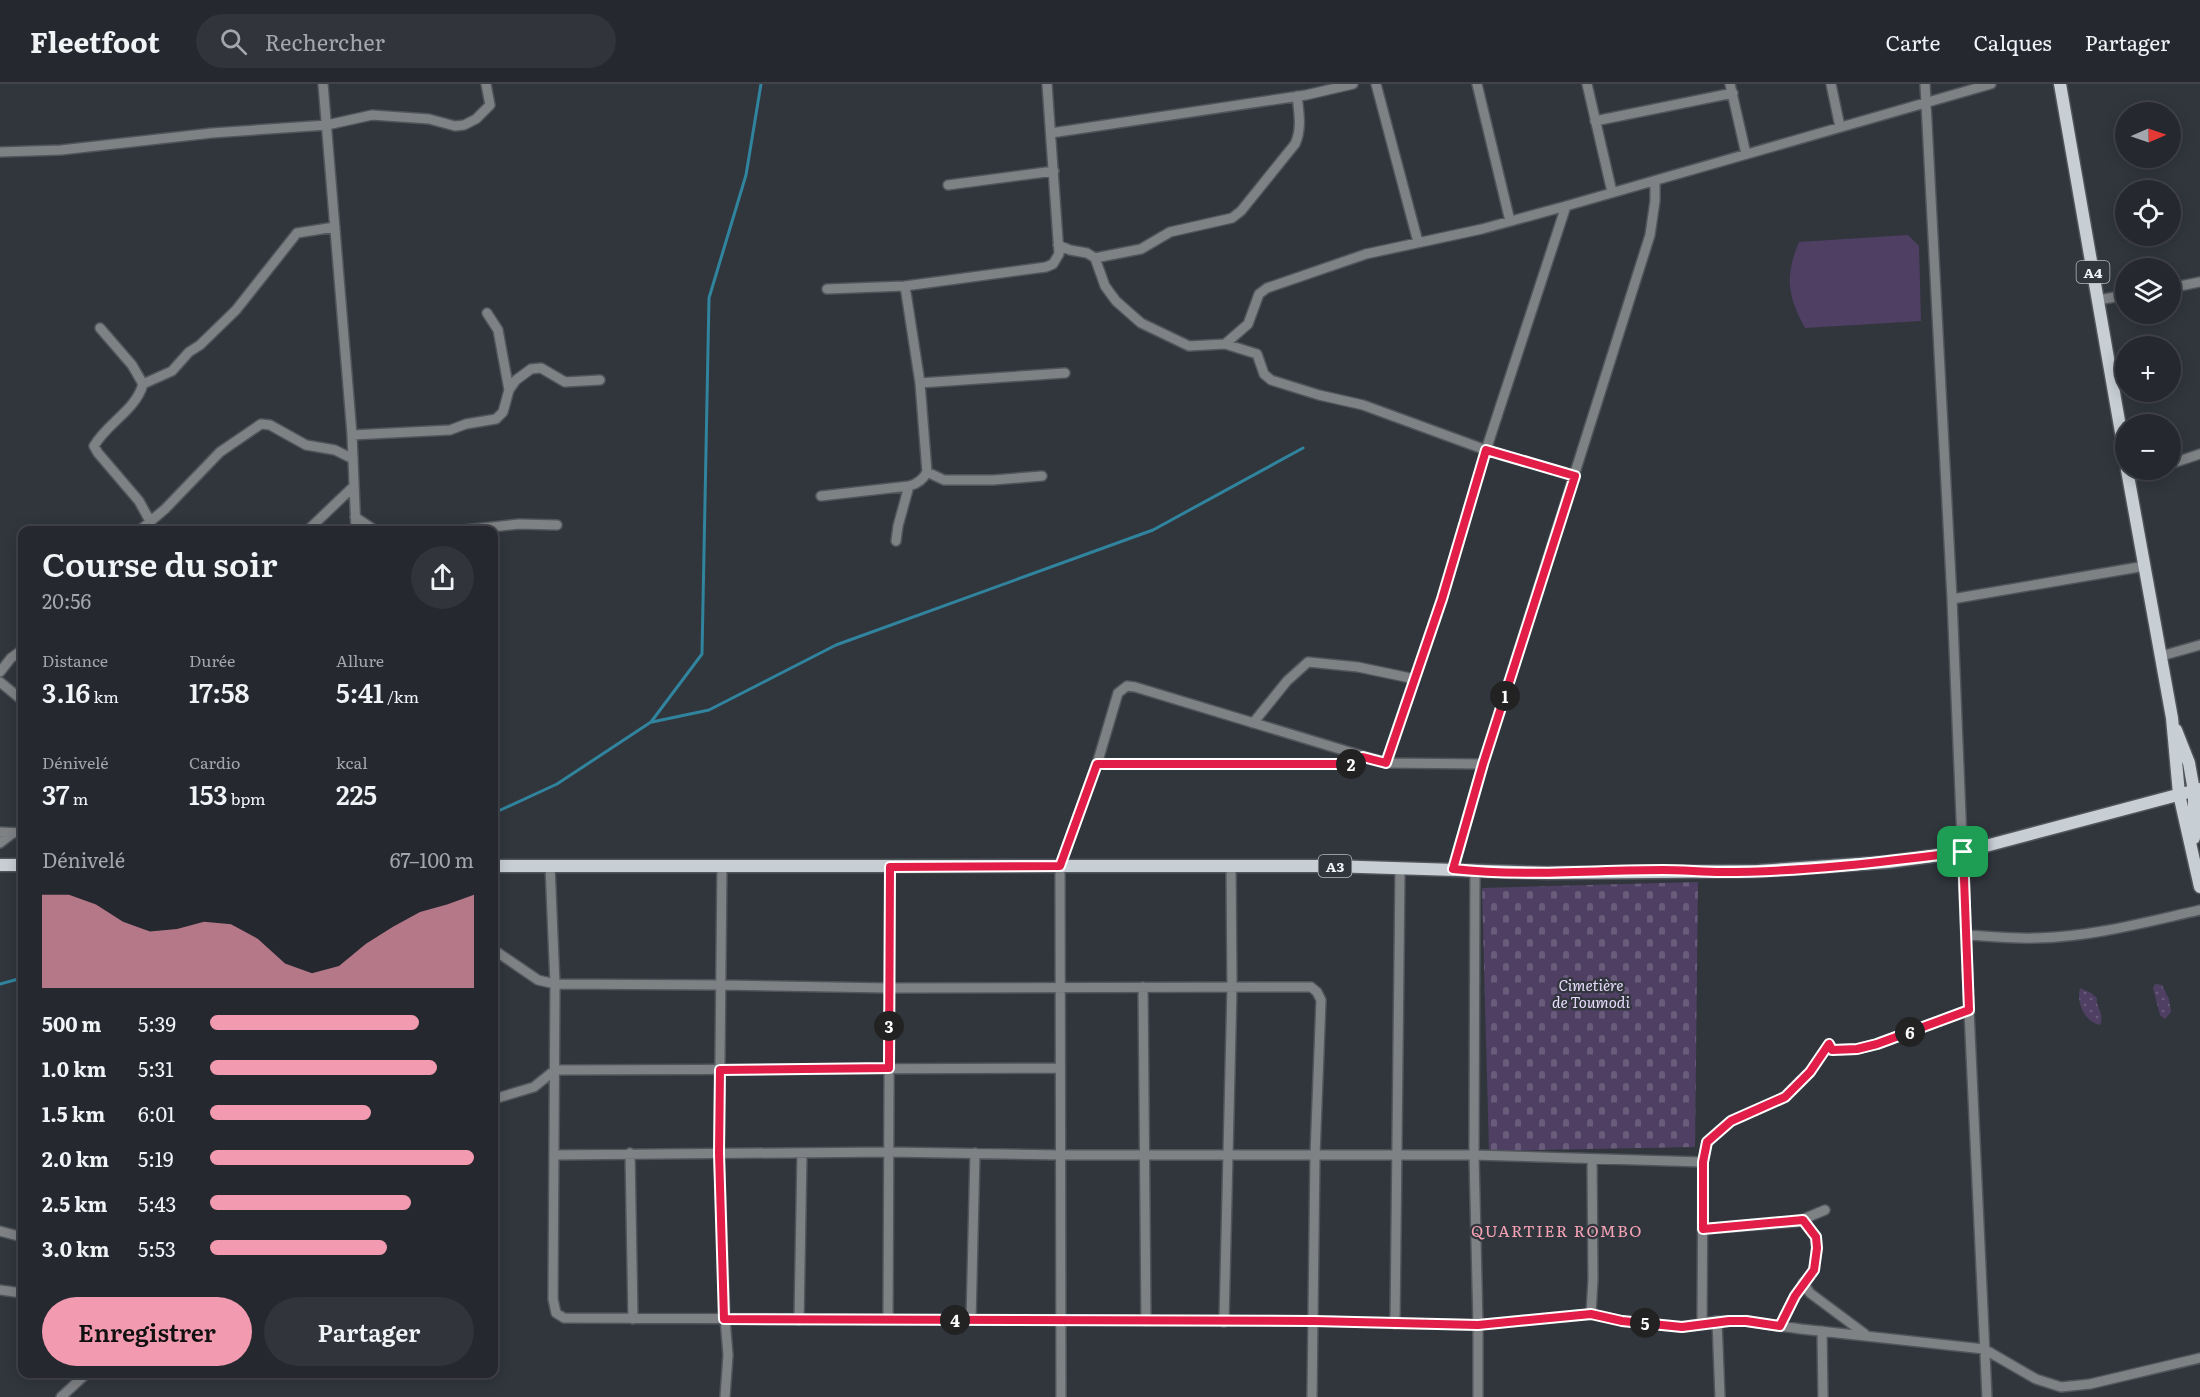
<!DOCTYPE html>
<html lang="fr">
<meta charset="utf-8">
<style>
body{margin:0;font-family:Literata,serif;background:#31343a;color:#f1f3f6;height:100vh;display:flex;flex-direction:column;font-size:22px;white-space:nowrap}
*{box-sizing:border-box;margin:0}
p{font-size:20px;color:#a3a6aa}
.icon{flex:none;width:33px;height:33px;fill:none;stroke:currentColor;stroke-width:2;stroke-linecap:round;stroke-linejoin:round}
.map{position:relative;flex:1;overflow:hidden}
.side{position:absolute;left:18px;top:442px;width:480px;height:852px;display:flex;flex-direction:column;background:#25282e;border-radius:12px;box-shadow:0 3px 15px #0003,0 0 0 2px #42444a}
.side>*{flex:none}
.needle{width:39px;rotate:88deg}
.fabs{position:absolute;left:2115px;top:18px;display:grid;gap:12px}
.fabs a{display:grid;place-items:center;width:66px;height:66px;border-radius:50%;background:#25282e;box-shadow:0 3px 15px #0003,0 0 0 2px #42444a;font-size:30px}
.pin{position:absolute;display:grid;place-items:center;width:51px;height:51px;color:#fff;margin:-26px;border-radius:12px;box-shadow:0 3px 9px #0006}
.km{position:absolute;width:30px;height:30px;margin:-15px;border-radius:50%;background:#222;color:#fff;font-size:16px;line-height:30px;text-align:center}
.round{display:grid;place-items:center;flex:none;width:63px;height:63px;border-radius:32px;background:#31343a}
.headline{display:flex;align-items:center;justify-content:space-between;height:102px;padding:0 24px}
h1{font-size:33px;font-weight:600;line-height:45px}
.figures{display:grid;grid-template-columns:repeat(3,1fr);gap:9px;height:102px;padding:6px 24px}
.figures div{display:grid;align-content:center}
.figures b{font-size:26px;font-weight:600}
.figures small{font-size:16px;font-weight:400}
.figures p{font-size:16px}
.chart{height:168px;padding:12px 24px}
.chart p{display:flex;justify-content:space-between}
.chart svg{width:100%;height:108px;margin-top:6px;fill:#f29aaf;opacity:.7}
.action{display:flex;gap:12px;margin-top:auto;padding:12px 24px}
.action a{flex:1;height:69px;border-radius:36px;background:#f29aaf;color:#111;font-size:24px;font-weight:600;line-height:69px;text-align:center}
.action a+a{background:#31343a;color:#f1f3f6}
ul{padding:0 24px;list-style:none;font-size:20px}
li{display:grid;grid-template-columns:96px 72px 1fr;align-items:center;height:45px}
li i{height:15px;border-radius:8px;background:#f29aaf}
header{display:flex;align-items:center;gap:36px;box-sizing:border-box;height:84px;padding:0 30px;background:#25282e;border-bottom:2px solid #42444a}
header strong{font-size:28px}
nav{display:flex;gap:33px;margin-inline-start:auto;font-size:21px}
.search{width:420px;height:54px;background:#31343a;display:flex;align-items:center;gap:15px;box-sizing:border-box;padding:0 21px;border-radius:33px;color:#a3a6aa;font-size:22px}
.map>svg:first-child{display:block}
.grass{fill:url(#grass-dots)}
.cemetery{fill:url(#cemetery-stones)}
.green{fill:#4f3f63}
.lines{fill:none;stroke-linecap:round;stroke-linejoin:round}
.stream{stroke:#30849e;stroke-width:3}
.minor-casing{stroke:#50555b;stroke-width:12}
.major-casing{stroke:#50555b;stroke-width:15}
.minor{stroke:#7f8285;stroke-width:9}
.major{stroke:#c7cfd5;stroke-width:12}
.route-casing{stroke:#fff;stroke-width:12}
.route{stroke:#e11d48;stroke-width:8}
.labels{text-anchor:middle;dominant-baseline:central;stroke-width:4.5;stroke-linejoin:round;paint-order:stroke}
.shield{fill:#31363d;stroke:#b8bcc1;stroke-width:1.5}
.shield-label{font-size:14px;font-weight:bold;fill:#f2f5fa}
.park-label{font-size:15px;font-style:italic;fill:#e8dbfc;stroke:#31363d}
.neighbourhood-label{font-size:16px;letter-spacing:1.5px;fill:#f6a3b6;stroke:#31363d}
</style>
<header>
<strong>Fleetfoot</strong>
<div class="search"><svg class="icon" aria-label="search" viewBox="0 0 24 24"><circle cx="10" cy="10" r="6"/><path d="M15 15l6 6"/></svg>Rechercher</div>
<nav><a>Carte</a><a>Calques</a><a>Partager</a></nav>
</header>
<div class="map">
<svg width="2200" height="1313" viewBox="0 0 2200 1313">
<defs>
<pattern id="grass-dots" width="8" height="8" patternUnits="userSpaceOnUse" patternTransform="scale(1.5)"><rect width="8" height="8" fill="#4f3f63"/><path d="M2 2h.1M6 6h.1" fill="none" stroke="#695b7a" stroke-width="1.8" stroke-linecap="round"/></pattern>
<pattern id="cemetery-stones" width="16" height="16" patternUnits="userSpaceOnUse" patternTransform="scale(1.5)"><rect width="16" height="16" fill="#4f3f63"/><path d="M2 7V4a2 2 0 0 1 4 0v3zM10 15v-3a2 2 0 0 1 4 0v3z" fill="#695b7a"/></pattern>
</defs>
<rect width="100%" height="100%" fill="#31363d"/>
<path class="grass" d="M2155,900L2162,901L2169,915L2171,928L2165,935L2160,931L2153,904Z
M2080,904L2091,909L2097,914C2095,924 2105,927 2100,941C2085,938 2076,919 2080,904Z"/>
<path class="cemetery" d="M1698,798L1695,1063L1489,1067L1482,804Z"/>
<path class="green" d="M1908,151L1919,162L1921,237L1805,244C1787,211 1785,192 1799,158Z"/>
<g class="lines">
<path class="stream" d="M652,638L709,626L836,561L1153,446L1303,364
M494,729L557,700L651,638L702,570L709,214L746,91L761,0
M0,900L22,894"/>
<g class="minor-casing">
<path id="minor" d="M323,0L352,351L356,447
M1376,0L1418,158
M1477,0L1510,137
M1587,0L1612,108
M1730,0L1746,70
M1831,0L1840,43
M1925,0L1952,515L1969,926L1987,1313
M1595,37L1733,9
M1051,49L1306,11L1353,0
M0,68L61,66L212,49L327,41L372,31L429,35L455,42L464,41L476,35L490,21L486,0
M948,101L1054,87
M1058,161L1070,166L1087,169L1095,174L1105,202L1116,217L1141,239L1189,262L1225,260L1257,270L1264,290L1271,296L1319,311L1363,321L1486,366L1575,392
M1095,174L1141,165L1170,148L1232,134L1241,127L1295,60C1302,45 1299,29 1297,12
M2170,204L2200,198
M827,205L905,202L1046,183L1053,180L1059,170L1047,0
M2098,216L2126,211
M487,229L498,246L509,306
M100,244L132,281L143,300C136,326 107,339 94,362L98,369L139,417L150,437
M1225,260L1248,240L1259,210L1267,204L1366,170L1482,145L1566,122L1991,0
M920,299L1065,289
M143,300L172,287L189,268L200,261L236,226L297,149L335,143
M352,351L450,346L466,340L496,335L503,328L509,306L516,296L531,285L541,284L565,298L600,296
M2170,380L2200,370
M927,388L944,396H993L1042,392
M2128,393L2152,386
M821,412L909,402C917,400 923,396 927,388L920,299L905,202
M355,433L376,447
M139,447L165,425L220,368L261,340L270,341L306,361L335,366L353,375
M307,447L354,402
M456,447L519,440L557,441
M896,457L898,442L909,402
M1952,515L2145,482
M2161,572L2200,561
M0,588L11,574L22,566
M0,598L22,616
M1253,639L1287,597L1308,578L1358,583L1415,595
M1386,679L1442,515L1486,366L1566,122
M1097,680H1353L1360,678L1363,673
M0,748L22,749
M0,759L13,749
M722,781L719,1069L725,1235L728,1271L725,1313
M550,782L555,900L553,1215L556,1229L564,1234L1314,1237L1478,1241L1591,1230L1622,1237L1682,1243L1717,1237H1746L1801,1245L1984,1265L2036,1295L2061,1303L2090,1300L2200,1274
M1453,785L1483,680L1650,151L1655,117V97
M1475,788L1474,1071L1478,1241V1313
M1966,851C1990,852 2013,855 2036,854C2092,853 2146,838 2200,826
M494,866L538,896L555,900L720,901L888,904L1311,903L1317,908L1321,916L1315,1071L1312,1313
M1143,903L1146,1237
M494,1015L534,1003L555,986L1060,984
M630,1069L633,1235
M554,1071L889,1068L1061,1071H1474L1703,1078
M1703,1145L1796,1138L1825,1126
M0,1147L22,1153
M1803,1199L1810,1209L1865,1250
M0,1206L22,1209
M1591,1230L1593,1195L1592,1076
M799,1236L802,1069
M888,1236L890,783
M971,1236L975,1069
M1717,1237L1720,1313
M1224,1238L1232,903L1231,782
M1395,1240L1400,785
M1702,1240L1703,1078L1707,1058L1731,1037L1785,1013L1810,988L1829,960L1832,966L1857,965L1877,960L1969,926
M1780,1242L1795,1212L1814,1186L1817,1164L1816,1153L1803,1136
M1822,1247L1823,1313
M61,1313L86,1290
M1061,1313L1060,782L1097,680L1118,609L1127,602L1135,603L1386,679L1483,680"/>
</g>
<g class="major-casing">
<path id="major" d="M2060,0L2126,377
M2127,386L2172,634L2179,710L2200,803
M2176,646L2189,679L2194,707V754
M0,781H22
M494,782H1330L1547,789L1758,787L1888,778L1963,768L2200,705"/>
</g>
<use href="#minor" class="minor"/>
<use href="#major" class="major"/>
</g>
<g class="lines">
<g class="route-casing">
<path id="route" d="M1486,366L1575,392L1483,680L1453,785C1523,793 1593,786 1663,786C1683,786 1703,788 1722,788C1803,788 1884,778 1963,768L1969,926L1877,960L1857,965L1832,966L1829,960L1810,988L1785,1013L1731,1037L1707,1058L1703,1078V1145L1803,1136L1816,1153L1817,1164L1814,1186L1795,1212L1780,1242L1746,1237H1729L1682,1243L1622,1237L1591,1230L1478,1241L1314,1237L724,1235L719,1069L720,986L889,984L890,783L1060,782L1097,680H1353L1360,678L1363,673L1386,679L1442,515Z"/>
</g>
<use href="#route" class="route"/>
</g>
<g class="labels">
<g class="shield">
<rect x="2076.5" y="177" width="33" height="22" rx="4.5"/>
<rect x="1318.5" y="771" width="33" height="22" rx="4.5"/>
</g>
<g class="shield-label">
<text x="2093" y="188">A4</text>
<text x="1335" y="782">A3</text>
</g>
<g class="park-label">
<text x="1591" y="900">Cimetière<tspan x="1591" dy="17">de Toumodi</tspan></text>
</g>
<g class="neighbourhood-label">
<text x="1557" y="1146">QUARTIER ROMBO</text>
</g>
</g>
</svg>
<div class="fabs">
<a><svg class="needle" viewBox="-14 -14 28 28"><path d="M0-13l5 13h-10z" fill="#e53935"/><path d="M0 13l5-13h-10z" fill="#a3a6aa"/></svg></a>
<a><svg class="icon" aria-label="locate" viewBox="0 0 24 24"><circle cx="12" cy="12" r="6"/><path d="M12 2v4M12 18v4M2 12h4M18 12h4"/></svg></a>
<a><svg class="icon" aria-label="layers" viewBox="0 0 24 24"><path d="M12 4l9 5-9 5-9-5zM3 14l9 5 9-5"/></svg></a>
<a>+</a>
<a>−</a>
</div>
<div class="pin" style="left:1963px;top:768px;background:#1e9e55"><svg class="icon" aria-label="arrive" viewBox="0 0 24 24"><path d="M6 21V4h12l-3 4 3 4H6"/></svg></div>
<b class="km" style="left:1505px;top:612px">1</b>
<b class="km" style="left:1351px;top:680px">2</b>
<b class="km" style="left:889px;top:942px">3</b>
<b class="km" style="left:955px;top:1236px">4</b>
<b class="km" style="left:1645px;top:1239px">5</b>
<b class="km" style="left:1910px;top:948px">6</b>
<section class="side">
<div class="headline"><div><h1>Course du soir</h1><p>20:56</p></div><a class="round"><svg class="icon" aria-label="share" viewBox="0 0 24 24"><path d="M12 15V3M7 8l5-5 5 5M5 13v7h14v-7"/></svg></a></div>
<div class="figures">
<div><p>Distance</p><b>3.16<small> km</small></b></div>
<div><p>Durée</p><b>17:58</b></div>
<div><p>Allure</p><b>5:41<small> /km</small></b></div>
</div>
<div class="figures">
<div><p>Dénivelé</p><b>37<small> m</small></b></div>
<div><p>Cardio</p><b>153<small> bpm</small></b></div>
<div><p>kcal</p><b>225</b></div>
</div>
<div class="chart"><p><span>Dénivelé</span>67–100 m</p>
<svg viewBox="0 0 160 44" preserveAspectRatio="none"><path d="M0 44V6L10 6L20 10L30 17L40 21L50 20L60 17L70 18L80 24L90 34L100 38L110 35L120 26L130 19L140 13L150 10L160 6V44z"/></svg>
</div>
<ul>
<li><b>500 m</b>5:39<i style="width:79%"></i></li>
<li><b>1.0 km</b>5:31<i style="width:86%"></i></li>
<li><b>1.5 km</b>6:01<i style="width:61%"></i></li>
<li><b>2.0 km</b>5:19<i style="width:100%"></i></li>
<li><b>2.5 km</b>5:43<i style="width:76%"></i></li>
<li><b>3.0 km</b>5:53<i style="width:67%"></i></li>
</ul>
<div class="action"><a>Enregistrer</a><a>Partager</a></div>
</section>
</div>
